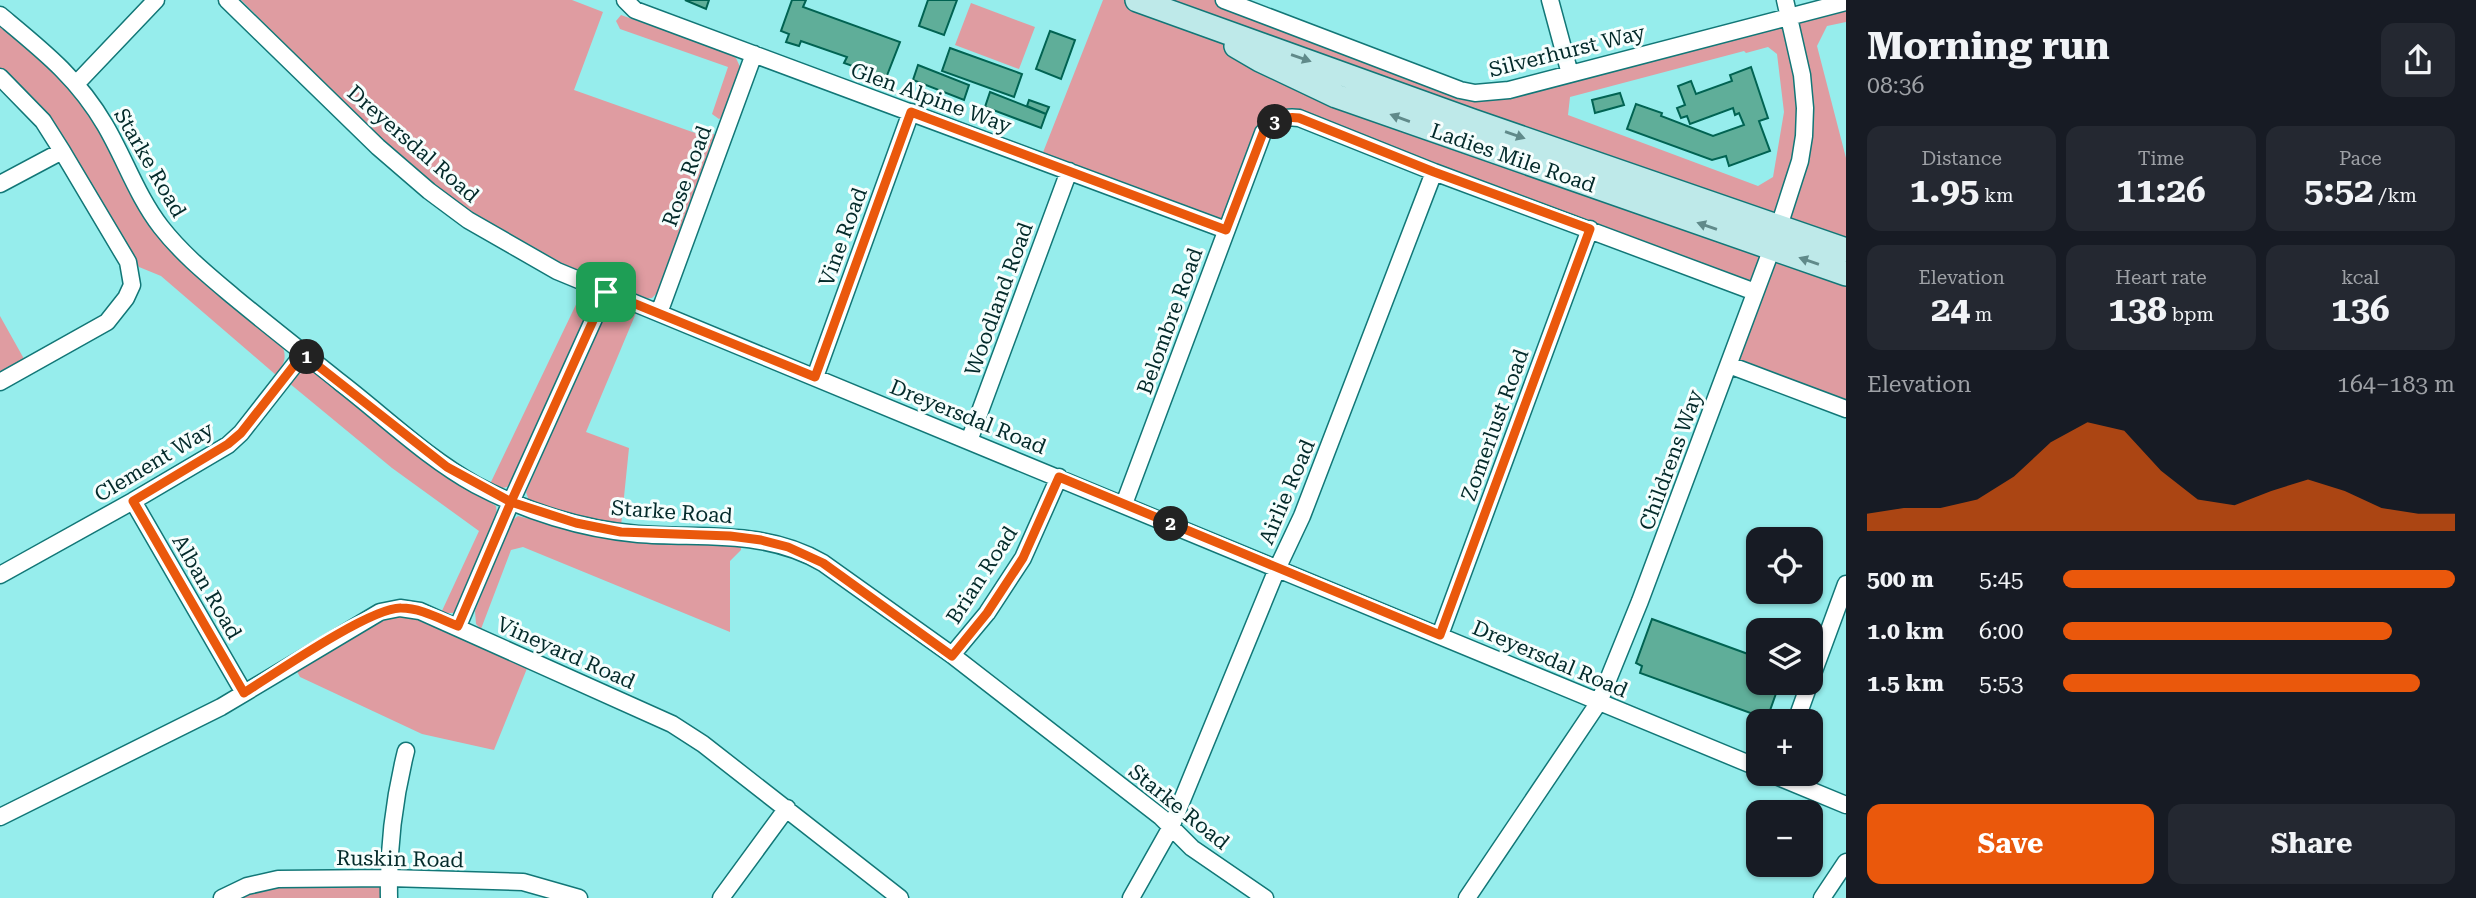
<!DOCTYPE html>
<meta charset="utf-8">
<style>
body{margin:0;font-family:"Roboto Serif",serif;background:#242831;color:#f1f3f6;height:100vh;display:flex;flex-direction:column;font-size:26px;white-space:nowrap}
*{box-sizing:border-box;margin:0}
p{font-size:23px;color:#9ea1a6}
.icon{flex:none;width:38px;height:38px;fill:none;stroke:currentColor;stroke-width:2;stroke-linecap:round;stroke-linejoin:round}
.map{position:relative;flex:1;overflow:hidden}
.panel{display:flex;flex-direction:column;background:#171b24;width:630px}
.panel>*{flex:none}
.tools{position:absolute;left:1746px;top:527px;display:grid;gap:14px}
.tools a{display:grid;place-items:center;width:77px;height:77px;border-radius:14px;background:#171b24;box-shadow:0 2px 5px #0004;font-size:35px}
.pin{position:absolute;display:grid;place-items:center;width:60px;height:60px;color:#fff;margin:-30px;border-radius:14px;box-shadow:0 4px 10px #0006}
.km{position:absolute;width:35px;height:35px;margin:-18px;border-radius:50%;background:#222;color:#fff;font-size:19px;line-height:35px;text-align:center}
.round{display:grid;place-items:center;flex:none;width:74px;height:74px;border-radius:14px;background:#242831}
.summary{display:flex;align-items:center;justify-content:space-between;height:119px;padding:0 21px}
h1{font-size:38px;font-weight:700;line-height:52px}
.metrics{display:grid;grid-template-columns:repeat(3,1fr);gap:10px;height:119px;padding:7px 21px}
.metrics div{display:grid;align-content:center;border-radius:14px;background:#242831;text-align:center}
.metrics b{font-size:35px;font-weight:700}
.metrics small{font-size:19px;font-weight:400}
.metrics p{font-size:19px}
.chart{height:196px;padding:14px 21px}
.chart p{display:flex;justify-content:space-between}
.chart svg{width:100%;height:126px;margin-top:7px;fill:#ea580c;opacity:.7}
.action{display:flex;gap:14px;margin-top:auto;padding:14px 21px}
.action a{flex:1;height:80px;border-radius:14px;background:#ea580c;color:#fff;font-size:28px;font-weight:700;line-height:80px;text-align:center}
.action a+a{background:#242831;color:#f1f3f6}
ul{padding:0 21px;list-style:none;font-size:23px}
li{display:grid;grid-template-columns:112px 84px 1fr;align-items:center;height:52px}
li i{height:18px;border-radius:9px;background:#ea580c}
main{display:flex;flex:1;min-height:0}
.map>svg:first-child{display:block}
.green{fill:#df9ca1;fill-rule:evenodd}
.building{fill:#5fae99;stroke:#016352;stroke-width:2}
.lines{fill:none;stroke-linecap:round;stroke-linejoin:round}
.street-casing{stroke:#127777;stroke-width:19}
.secondary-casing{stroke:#127777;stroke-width:26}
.street{stroke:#fff;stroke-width:16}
.secondary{stroke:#bee9e9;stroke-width:23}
.oneway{fill:#608a8a}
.route-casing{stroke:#fff;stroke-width:14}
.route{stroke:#ea580c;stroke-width:9}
.labels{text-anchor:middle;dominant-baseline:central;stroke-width:6;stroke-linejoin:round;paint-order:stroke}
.street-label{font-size:21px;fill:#032a2a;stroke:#f6fefd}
</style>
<main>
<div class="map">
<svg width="1846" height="898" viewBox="0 0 1846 898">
<rect width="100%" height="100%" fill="#96edec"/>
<path class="green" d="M241,0H572L603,12L574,90L698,134L711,131L716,137L660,290L652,298L640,299C605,284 561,269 528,250C418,186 331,89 241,0Z
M1103,0H1224L1475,93L1846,2V22L1827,26L1817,46L1846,158V250L1473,121L1260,60L1846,274V409L1729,365L1755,292L1299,118L1270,124L1226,230L1040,160ZM1768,47L1777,54L1784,112L1773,177L1758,186L1568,115L1570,97L1744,51L1746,53Z
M971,3L1035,27L1019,69L955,45Z
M621,15L731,54L736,58L741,69L724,116L719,119L712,114L728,67L620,29L616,21Z
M0,25L48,65L70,89L93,119L128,189L157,233L280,342C288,355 285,364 276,375L161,276L139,267L90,182L47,113L0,68Z
M582,292L587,294L591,307L510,486L499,489L490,484Z
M618,306L636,313L586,432L629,448L621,526L577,518L529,501L526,492L605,311Z
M0,316L28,366L0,382Z
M307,371L321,375L444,474L496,506L497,516L457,609L453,613H441L479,531L392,468L289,383L296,375Z
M518,516L550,524L741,544V550L730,561V632L523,547L511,550L481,629L476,624L475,611L510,522Z
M397,609L530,661L494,750L422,734L300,677L293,664Z
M277,881H389V898H226Z"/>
<path class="building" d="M685,0H709L706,9Z
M792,0H806L803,7L900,42L886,78L844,63L847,57L801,41L799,46L786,42L789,34L781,31Z
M928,0H957L944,35L919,26Z
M1050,31L1075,40L1061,79L1036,69Z
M950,48L1022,74L1014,97L942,71Z
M918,65L969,85L964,100L913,80Z
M1751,67L1768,118L1759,121L1770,151L1729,166L1726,156L1712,160L1627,129L1636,104L1662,113L1661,116L1713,136L1744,125L1739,113L1735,115L1733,108L1690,124L1687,116L1681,118L1677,108L1685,105L1678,86L1691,81L1696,94L1732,81L1730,75Z
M990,92L1046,114L1041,128L985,107Z
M1620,93L1624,105L1595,113L1592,100Z
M1029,100L1049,107L1046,114L1027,106Z
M1652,619L1759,658V682H1791L1789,688L1779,685L1767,719L1640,673L1642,666L1636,663Z"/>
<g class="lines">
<g class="street-casing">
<path id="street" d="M227,0L378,147L429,191L468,220L557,271L1759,768
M625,0L635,10L1226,230
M1224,0L1460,90L1475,93L1509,90L1846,2
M1550,0L1570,74
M0,15C42,50 77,77 105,125C125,159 137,196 161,227C182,254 208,275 234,297C269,326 305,354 341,383C385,417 427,458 476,485C525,511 582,529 638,534C702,539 765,529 823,563L952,655L1161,817L1192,848L1265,898
M0,77L43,121L62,151L128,262L132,285L126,298L107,322L0,382
M77,83L156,0
M0,184L62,151
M659,313L754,54
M1729,365L1846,409
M815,377L911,112
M969,441L1069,171
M133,501L244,693
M1124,504L1263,133C1274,120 1283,116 1299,118L1434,172L1755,292
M0,575L133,501L228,445L241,433L303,354
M458,626L511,502L606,292
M1440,635L1590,229
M952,655L987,613L1023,558L1059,477
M1811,679L1846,584
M1796,721L1810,682
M1771,774L1846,805
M0,817L221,707L380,612L400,608L420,611L672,724L703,744L900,898
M222,898L247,886L278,879L389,878L523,882L579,898
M389,898C388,848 394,799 406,751
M721,898L787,808
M1131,898L1171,827L1277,569L1302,516L1434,172
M1467,898L1599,702L1640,601L1772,248L1800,161L1804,136L1805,108L1802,75L1785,0
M1822,898L1846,862"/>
</g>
<g class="secondary-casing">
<path id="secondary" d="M1137,0L1473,121L1846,250
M1236,46L1260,60L1336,96L1846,274"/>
</g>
<use href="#street" class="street"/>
<use href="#secondary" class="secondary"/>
</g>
<defs><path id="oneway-solid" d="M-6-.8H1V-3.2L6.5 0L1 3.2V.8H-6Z" transform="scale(1.75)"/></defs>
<g class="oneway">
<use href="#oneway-solid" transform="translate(1301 58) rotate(19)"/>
<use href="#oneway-solid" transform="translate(1400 118) rotate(-160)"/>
<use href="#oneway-solid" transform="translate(1515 135) rotate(19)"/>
<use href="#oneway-solid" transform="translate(1707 226) rotate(-161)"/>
<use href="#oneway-solid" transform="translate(1809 261) rotate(-161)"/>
</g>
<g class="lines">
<g class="route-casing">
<path id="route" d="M606,292L511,502L458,626C440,619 421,608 401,608C371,607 274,674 244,693L133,501L228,444L241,433L303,354L447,467L511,502L576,523L621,532L730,536L761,540L788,547L823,563L952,656L987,613L1023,558L1059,477L1440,635L1590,229L1434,172L1299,118C1283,116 1274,120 1263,133L1226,230L911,112L815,377L606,292"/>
</g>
<use href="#route" class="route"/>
</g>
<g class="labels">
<g class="street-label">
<text transform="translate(1567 51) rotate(-14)">Silverhurst Way</text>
<text transform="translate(931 98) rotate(20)">Glen Alpine Way</text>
<text transform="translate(413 144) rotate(41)">Dreyersdal Road</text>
<text transform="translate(1513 158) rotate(19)">Ladies Mile Road</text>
<text transform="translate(150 163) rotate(60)">Starke Road</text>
<text transform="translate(687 176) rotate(-70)">Rose Road</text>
<text transform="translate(843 237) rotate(-70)">Vine Road</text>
<text transform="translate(999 299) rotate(-70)">Woodland Road</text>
<text transform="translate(1170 321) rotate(-70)">Belombre Road</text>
<text transform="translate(968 417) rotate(22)">Dreyersdal Road</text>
<text transform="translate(1495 425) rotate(-70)">Zomerlust Road</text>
<text transform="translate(1671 460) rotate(-70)">Childrens Way</text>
<text transform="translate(154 462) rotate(-31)">Clement Way</text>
<text transform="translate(1287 492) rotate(-67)">Airlie Road</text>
<text transform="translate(672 512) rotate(4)">Starke Road</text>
<text transform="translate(982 575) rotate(-57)">Brian Road</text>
<text transform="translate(207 587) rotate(60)">Alban Road</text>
<text transform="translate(566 653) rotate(24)">Vineyard Road</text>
<text transform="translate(1550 659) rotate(23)">Dreyersdal Road</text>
<text transform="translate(1179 807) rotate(39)">Starke Road</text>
<text transform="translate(400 859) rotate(1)">Ruskin Road</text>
</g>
</g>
</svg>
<div class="tools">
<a><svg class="icon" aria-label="locate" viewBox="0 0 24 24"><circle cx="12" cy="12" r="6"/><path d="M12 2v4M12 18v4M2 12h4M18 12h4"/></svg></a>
<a><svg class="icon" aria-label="layers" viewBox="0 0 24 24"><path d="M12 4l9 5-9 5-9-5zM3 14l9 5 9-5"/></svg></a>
<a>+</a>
<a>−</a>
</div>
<div class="pin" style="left:606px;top:292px;background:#1e9e55"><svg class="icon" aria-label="arrive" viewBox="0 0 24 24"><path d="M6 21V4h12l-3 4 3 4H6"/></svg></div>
<b class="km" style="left:307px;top:357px">1</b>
<b class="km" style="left:1171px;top:524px">2</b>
<b class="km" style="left:1275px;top:122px">3</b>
</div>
<section class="panel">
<div class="summary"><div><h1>Morning run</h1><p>08:36</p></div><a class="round"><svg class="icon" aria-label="share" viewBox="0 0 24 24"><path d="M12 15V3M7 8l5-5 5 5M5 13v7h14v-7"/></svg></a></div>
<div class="metrics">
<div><p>Distance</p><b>1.95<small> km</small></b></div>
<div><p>Time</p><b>11:26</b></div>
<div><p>Pace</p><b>5:52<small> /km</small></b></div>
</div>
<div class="metrics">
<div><p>Elevation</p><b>24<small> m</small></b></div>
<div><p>Heart rate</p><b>138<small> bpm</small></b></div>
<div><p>kcal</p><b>136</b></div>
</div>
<div class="chart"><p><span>Elevation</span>164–183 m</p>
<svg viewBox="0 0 160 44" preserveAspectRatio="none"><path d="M0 44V38L10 36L20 36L30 33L40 25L50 13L60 6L70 9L80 23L90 33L100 35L110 30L120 26L130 30L140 36L150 38L160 38V44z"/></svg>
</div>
<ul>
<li><b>500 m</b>5:45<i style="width:100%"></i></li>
<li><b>1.0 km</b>6:00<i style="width:84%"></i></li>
<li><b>1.5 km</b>5:53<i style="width:91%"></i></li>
</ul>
<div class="action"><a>Save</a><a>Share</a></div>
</section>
</main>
